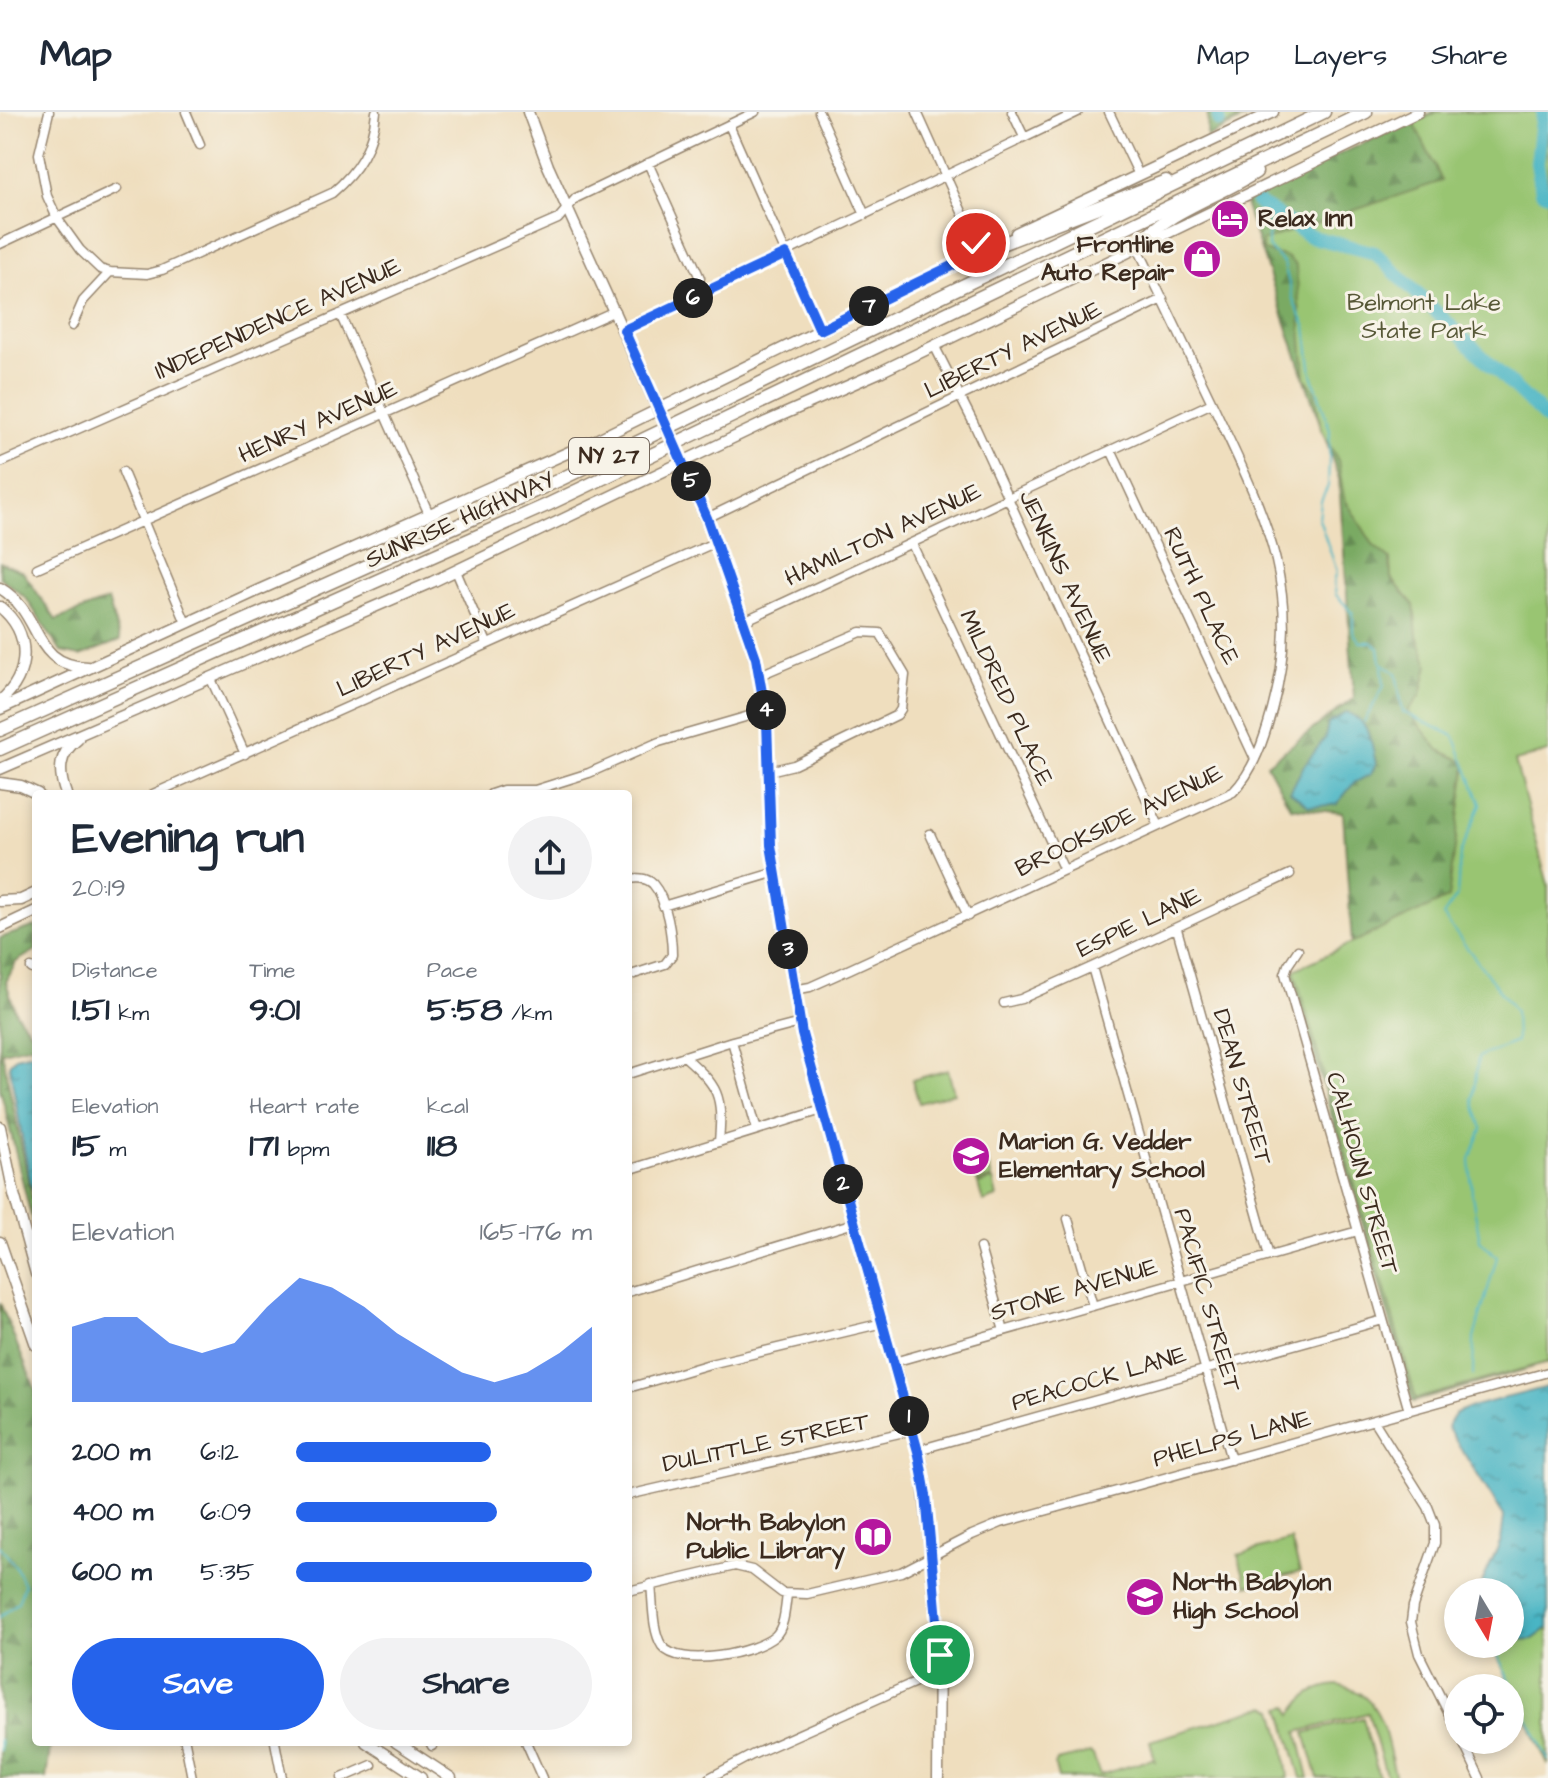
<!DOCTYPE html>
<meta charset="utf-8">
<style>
body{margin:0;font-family:"Architects Daughter",sans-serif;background:#f2f2f3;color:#1f2937;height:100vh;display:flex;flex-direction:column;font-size:30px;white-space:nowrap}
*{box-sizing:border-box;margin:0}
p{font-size:26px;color:#747a83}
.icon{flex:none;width:44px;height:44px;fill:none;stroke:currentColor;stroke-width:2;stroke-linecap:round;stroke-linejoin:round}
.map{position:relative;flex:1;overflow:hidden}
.side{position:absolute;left:32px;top:678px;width:600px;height:956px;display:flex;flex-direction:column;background:#fff;border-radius:8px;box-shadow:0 4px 12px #0003}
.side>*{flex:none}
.needle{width:52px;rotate:170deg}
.fabs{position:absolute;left:1444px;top:1466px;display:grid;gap:16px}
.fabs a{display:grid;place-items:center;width:80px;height:80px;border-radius:50%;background:#fff;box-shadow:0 4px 12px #0003;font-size:40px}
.pin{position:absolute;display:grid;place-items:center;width:68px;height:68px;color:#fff;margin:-34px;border:4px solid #fff;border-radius:50%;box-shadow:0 2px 8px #0007}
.km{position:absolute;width:40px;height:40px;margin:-20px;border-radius:50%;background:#222;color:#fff;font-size:22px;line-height:40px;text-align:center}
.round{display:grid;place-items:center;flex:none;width:84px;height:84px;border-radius:42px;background:#f2f2f3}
.overview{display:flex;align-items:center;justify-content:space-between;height:136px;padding:0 40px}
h1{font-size:44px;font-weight:700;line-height:60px}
.figures{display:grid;grid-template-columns:repeat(3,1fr);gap:12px;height:136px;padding:8px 40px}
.figures div{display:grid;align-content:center}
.figures b{font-size:34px;font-weight:700}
.figures small{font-size:22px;font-weight:400}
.figures p{font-size:22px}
.chart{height:224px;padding:16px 40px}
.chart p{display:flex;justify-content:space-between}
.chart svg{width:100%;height:144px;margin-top:8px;fill:#2563eb;opacity:.7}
.primary-button{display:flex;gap:16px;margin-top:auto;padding:16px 40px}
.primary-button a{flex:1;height:92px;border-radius:48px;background:#2563eb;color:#fff;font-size:32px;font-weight:700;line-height:92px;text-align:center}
.primary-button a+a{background:#f2f2f3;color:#1f2937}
ul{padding:0 40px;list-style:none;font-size:26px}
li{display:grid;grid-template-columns:128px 96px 1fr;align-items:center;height:60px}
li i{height:20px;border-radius:10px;background:#2563eb}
header{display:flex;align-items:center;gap:48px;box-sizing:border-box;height:112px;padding:0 40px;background:#fff;border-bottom:2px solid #e0e1e3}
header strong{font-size:38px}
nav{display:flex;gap:44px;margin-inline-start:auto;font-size:28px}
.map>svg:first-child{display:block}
.forest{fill:url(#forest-firs);stroke:#5a6a41;stroke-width:2}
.park{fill:#99c572;stroke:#6a7848;stroke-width:2}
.water{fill:url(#water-ripples);stroke:#427071;stroke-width:2}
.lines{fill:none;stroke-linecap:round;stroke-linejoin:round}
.stream{stroke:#48b5c4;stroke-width:2}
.river{stroke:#48b5c4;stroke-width:14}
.minor-casing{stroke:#95846e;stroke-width:11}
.major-casing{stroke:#95846e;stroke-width:13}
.highway-casing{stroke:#95846e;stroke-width:15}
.minor{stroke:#fff;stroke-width:8}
.major{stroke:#fff;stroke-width:10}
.highway{stroke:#fff;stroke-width:12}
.major-bridge-casing{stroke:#95846e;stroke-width:13;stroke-linecap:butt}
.major-bridge{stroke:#fff;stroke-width:10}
.route-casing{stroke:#fff;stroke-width:16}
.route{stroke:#2563eb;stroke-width:10}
.labels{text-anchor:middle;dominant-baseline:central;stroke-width:6;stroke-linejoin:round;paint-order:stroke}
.shield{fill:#f7f3e8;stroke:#73665b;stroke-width:2}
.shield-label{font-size:22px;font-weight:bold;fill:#3b2a1e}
.poi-label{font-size:24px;font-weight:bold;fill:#3b2a1e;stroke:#f7f3e8;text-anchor:start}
.park-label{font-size:24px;fill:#575837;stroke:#f7f3e8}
.street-label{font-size:24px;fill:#3b2a1e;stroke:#f7f3e8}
</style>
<header>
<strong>Map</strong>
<nav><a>Map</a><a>Layers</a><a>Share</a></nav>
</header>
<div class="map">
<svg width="1548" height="1666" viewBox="0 0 1548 1666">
<defs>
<pattern id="forest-firs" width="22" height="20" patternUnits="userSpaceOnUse" patternTransform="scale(2)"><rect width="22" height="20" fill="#7aaa64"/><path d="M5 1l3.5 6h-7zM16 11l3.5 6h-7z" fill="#658b52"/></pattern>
<pattern id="water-ripples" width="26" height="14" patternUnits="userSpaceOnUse" patternTransform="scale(2)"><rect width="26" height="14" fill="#48b5c4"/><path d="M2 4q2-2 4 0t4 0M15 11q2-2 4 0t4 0" fill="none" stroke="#3d939f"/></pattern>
</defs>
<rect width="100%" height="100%" fill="#f7f3e8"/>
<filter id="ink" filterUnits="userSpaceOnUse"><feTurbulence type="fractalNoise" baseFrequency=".0125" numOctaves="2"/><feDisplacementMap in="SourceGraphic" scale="16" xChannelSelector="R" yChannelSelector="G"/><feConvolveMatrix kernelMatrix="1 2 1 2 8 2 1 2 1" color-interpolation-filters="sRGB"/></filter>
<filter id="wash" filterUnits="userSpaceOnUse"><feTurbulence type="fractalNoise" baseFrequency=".006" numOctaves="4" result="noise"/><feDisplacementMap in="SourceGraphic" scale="32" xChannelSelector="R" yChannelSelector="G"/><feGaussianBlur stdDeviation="1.8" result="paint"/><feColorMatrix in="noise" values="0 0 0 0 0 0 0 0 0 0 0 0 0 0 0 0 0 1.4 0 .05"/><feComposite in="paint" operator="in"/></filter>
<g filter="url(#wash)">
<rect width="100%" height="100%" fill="#efdebe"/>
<path class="forest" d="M1208,0H1258L1207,25Z
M1433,0H1548L1506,630L1548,858V1251L1413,1290L1291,861L1352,832L1343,701L1290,695L1267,652L1354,586L1339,367L1243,86Z
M0,450L23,460L56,508L108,488L120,529L80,544L61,540L26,486L0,465Z
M36,814V838L16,850L6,870L16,901L36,927V932L2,940L32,1086L36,1087V1125L0,976V826Z
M0,1191L36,1279V1630H51L46,1666H0Z"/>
<path class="park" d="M1216,0H1251L1221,15Z
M1437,0H1548V640L1515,649L1548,773V1250L1416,1287L1294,858L1448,786L1466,655L1463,649L1439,638L1408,599L1421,583L1428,553L1417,523L1414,493L1391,466L1390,447L1374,434L1344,386L1338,348L1321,318L1315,280L1305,265L1296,154L1287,145L1263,139L1262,129L1442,69L1414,11Z
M948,958L954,981L919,991L912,968Z
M987,1048L992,1066L977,1070L972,1052Z
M993,1068L997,1085L983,1090L978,1072Z
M1291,1428L1300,1460L1247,1474L1238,1443Z
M1548,1516V1653L1492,1532H1510V1528L1533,1527Z
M1337,1573C1385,1581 1385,1627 1396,1666H1387L1368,1601L1298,1620L1309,1666H1301L1281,1596L1289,1594L1292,1603C1302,1584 1316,1575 1337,1573Z
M1267,1594L1274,1598L1284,1635L1288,1666H1058L1055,1654L1057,1649L1090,1641L1093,1643L1100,1663L1152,1647L1155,1649L1150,1629Z
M1363,1606L1379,1666H1318L1305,1621Z"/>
<path class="water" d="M1347,600C1372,613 1370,626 1376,652L1371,662L1354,671L1336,693L1309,694L1290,680L1303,655L1325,626L1328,612Z
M36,940V1083L31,1074L9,953L15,945Z
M1548,1275V1516L1533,1527L1510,1528V1480H1480L1479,1477L1501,1429L1504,1404L1447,1315L1456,1301L1470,1295Z"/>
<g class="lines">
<path class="stream" d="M1269,98L1268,135L1284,152L1294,191L1306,215L1312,262L1330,318L1328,374L1321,389L1319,407L1337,459L1334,470L1336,483L1353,501V520L1360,530H1371L1379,536L1381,550L1396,561L1403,600L1454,624L1481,692L1460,742L1457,784L1443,804L1515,899L1516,930L1478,945L1473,988L1482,1017L1470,1047L1472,1083L1480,1128L1497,1145L1474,1226L1473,1263
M1364,610L1384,574L1382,553
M0,1434L16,1455L24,1473L18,1490L0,1505
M1492,1532L1548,1648
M0,1628V1638"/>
<path class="river" d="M1219,0V9
M1543,0L1537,51L1542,79L1548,82
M1257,90L1309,124L1375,141L1548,308"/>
</g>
</g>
<g filter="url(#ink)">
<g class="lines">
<g class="minor-casing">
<path id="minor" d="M49,0L39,42L47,84L57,106L80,138L100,157L110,160L147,162L162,158L332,81C358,59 373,35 376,0
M186,0L200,33
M819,0L865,103
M917,0L980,140
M1012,0L1024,25
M1109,0L1139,63
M729,13L820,218
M648,51L700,166
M0,132L117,77
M340,202L429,402
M72,214L83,189L110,160
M624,218L1078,0
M934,233L973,310L1159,714
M1111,338L1255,647
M0,351L558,107L576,86L755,0
M123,360L186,511
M707,406L1163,187
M912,432L1064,758
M37,456L615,199
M456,459L487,531
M744,509L1212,291
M760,563L861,520L880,521L905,563L901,597L897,603L794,653L769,659
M211,567L245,642
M153,682L716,430
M491,682L503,678H535L551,673L589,661L659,630L766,599
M930,722L968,804
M628,767C637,766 646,765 653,772C667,788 672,824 672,843L665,852L628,864
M663,794L776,760
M1177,817L1269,1144
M1298,838L1288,853L1285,862L1409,1299
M1092,855L1231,1348
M31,856L36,859
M794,878L810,875L850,857L1233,680C1254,659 1264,627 1272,598C1305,478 1264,401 1214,295C1188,241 1163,188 1137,134
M1004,891L1021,887L1092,855L1290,762
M732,929L757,1018
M684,944C719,975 723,982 719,1030
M628,962L732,929L800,911
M628,1058L822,998
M1068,1107L1093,1194
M980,1136L1004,1219
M628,1180L854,1111
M894,1250L1358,1119
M628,1276L710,1252L883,1211
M1374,1309L1428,1395L1435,1413V1431L1413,1494L1411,1510L1419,1542L1458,1620
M918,1338L1383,1208
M628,1383L913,1318
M651,1472C653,1490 652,1519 662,1534C680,1557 756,1541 775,1524C785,1515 785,1495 787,1483
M628,1479L735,1454L752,1458L782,1481L807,1482L901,1460L972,1423L1001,1411L1548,1260
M1462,1628L1480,1666
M185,1630L192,1666
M275,1630L282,1666
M430,1630L432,1634
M526,1630L542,1666
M342,1666L372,1653
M709,1666L752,1643L922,1567L941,1562"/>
</g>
<g class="major-casing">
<path id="major" d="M528,0L548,54L653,286
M1016,121L1273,0
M688,363L716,430L758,555L767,609L771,733L802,922L921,1349L939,1524L938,1666
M0,476C44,502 30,554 88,555
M0,495C32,521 31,563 0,589
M0,597L259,478L596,328L988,136
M0,657L432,470L766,310L882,259L1418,0
M0,671L21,674L38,682
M66,682C58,660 58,642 78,627
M0,789L21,788L36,781
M0,816L36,799
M0,1015L14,1082L36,1162
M0,1130L36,1233
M366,1630L421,1666
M396,1630L451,1666"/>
</g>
<g class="highway-casing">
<path id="highway" d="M1137,134C1166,99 1218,85 1256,60
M983,139L1166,69
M0,618L557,369L1324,0
M0,637L547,393L1366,0"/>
</g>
<use href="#minor" class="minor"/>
<use href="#major" class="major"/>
<use href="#highway" class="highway"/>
<g class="major-bridge-casing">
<path id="major-bridge" d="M653,286L688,363"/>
</g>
<use href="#major-bridge" class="major-bridge"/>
</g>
</g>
<g class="lines" filter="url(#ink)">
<g class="route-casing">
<path id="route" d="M940,1543L926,1383L919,1343L802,922L771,733L767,609L756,546L707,406L624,218L786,142L820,218L980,140L976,131"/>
</g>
<use href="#route" class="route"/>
</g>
<defs>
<g id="hotel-disc" transform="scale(2)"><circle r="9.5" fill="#b5179e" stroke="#f7f3e8"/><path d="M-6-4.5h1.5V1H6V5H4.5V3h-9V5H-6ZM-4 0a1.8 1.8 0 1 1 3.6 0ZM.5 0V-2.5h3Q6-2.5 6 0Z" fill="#fff"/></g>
<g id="shop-disc" transform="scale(2)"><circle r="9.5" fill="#b5179e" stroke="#f7f3e8"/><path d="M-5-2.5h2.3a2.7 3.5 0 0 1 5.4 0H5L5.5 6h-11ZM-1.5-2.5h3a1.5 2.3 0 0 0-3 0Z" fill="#fff"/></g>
<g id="school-disc" transform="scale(2)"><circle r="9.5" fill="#b5179e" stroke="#f7f3e8"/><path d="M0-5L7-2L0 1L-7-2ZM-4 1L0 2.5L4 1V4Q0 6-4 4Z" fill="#fff"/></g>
<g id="library-disc" transform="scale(2)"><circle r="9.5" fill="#b5179e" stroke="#f7f3e8"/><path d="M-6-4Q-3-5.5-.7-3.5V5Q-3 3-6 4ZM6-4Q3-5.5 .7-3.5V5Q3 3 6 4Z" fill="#fff"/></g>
</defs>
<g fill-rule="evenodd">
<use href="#hotel-disc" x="1230" y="107"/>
<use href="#shop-disc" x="1202" y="147"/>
<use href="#school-disc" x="971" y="1044"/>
<use href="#library-disc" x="873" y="1425"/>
<use href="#school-disc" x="1145" y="1485"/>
</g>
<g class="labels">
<rect class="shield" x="569" y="326" width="80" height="36" rx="6"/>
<g class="shield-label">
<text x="609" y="344">NY 27</text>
</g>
<g class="poi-label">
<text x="1258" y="107">Relax Inn</text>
<text x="1174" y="133" text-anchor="end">Frontline<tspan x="1174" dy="28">Auto Repair</tspan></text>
<text x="999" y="1030">Marion G. Vedder<tspan x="999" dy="28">Elementary School</tspan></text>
<text x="845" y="1411" text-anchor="end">North Babylon<tspan x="845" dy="28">Public Library</tspan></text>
<text x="1173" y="1471">North Babylon<tspan x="1173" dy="28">High School</tspan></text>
</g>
<g class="park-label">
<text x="1424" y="191">Belmont Lake<tspan x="1424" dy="28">State Park</tspan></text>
</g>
<g class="street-label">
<text transform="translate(278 207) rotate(-24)">INDEPENDENCE AVENUE</text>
<text transform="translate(1013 238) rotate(-26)">LIBERTY AVENUE</text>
<text transform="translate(318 310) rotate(-24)">HENRY AVENUE</text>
<text transform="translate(460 408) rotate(-24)">SUNRISE HIGHWAY</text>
<text transform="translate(883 423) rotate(-25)">HAMILTON AVENUE</text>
<text transform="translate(1065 465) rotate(65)">JENKINS AVENUE</text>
<text transform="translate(1201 484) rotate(65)">RUTH PLACE</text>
<text transform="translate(426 538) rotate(-25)">LIBERTY AVENUE</text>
<text transform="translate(1006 586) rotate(65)">MILDRED PLACE</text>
<text transform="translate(1119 709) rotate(-26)">BROOKSIDE AVENUE</text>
<text transform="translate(1139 811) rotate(-25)">ESPIE LANE</text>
<text transform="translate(1242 975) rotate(74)">DEAN STREET</text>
<text transform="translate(1362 1061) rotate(74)">CALHOUN STREET</text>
<text transform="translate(1074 1178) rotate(-16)">STONE AVENUE</text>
<text transform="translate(1207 1188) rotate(74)">PACIFIC STREET</text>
<text transform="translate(1099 1267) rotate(-16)">PEACOCK LANE</text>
<text transform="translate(1232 1327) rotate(-15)">PHELPS LANE</text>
<text transform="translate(766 1331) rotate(-12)">DULITTLE STREET</text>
</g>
</g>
</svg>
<div class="fabs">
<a><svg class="needle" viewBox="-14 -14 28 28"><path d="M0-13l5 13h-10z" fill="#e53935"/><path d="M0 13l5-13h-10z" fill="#747a83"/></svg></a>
<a><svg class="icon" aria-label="locate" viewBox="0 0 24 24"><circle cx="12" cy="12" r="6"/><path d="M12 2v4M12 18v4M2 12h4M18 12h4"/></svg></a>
</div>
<div class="pin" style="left:940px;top:1543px;background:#1e9e55"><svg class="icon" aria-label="arrive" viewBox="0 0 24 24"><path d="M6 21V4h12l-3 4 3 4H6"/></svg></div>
<div class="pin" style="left:976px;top:131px;background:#d93025"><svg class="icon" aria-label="check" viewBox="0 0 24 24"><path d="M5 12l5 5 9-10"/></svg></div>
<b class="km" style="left:909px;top:1304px">1</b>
<b class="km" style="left:843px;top:1072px">2</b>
<b class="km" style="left:788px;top:837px">3</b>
<b class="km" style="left:766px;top:598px">4</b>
<b class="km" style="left:691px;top:369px">5</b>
<b class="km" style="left:693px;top:186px">6</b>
<b class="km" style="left:869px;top:194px">7</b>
<section class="side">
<div class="overview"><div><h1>Evening run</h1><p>20:19</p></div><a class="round"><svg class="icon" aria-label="share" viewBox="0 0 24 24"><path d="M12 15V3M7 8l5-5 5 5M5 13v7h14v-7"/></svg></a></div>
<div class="figures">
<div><p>Distance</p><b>1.51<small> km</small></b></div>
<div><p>Time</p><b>9:01</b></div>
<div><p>Pace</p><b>5:58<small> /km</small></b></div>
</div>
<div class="figures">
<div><p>Elevation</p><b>15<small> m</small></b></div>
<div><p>Heart rate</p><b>171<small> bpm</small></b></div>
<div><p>kcal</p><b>118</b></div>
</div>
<div class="chart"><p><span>Elevation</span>165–176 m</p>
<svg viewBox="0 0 160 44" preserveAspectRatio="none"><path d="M0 44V21L10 18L20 18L30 26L40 29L50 26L60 15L70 6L80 9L90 15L100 23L110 29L120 35L130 38L140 35L150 29L160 21V44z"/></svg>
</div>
<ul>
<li><b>200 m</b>6:12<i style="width:66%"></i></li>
<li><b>400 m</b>6:09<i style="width:68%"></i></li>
<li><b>600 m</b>5:35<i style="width:100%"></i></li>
</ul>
<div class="primary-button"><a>Save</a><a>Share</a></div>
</section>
</div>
